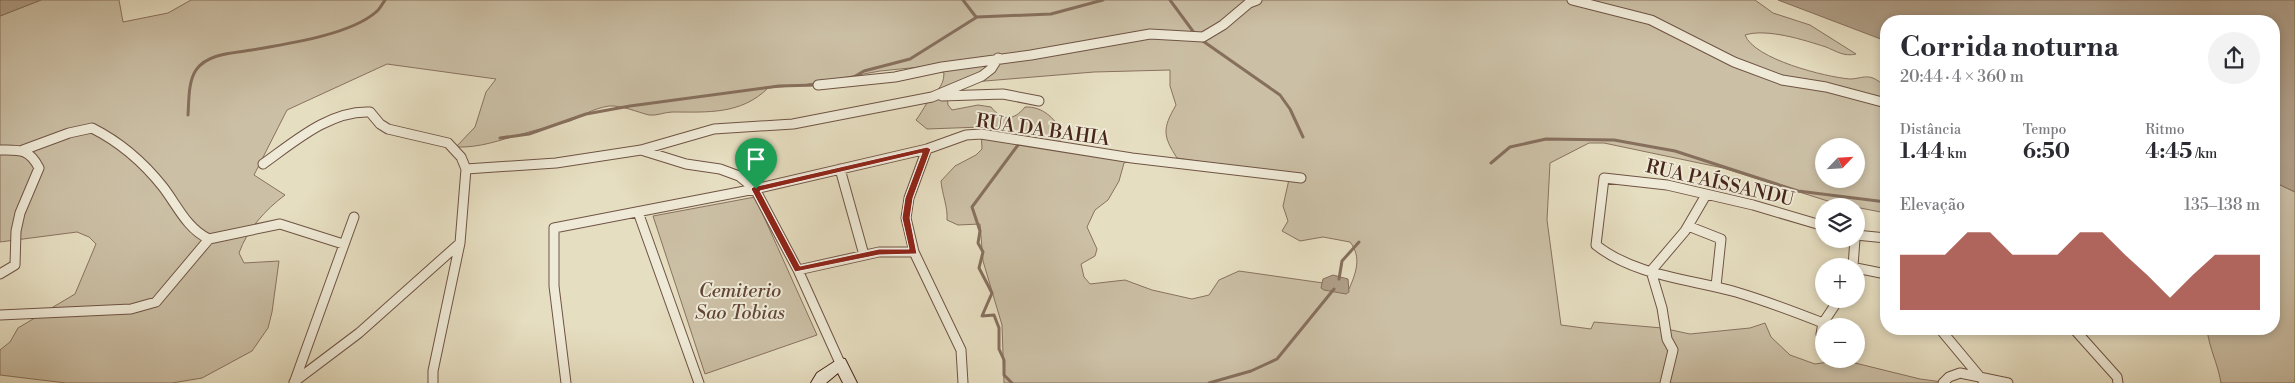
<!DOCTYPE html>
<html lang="pt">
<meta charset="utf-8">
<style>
body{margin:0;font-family:"Libre Bodoni",serif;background:#f2f2f3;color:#2b2b33;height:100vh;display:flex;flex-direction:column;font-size:19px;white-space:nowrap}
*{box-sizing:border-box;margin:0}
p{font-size:16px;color:#7c7c81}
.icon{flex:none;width:28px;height:28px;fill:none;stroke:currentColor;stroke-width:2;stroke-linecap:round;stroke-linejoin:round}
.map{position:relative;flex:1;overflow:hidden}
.side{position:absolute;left:1880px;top:15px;width:400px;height:320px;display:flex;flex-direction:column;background:#fff;border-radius:20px;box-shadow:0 2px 8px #0003}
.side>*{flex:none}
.needle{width:32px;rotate:65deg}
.fabs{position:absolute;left:1815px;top:138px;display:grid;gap:10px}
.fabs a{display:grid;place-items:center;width:50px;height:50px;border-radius:50%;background:#fff;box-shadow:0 2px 8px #0003;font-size:25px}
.pin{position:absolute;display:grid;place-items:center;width:42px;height:42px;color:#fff;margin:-51px -21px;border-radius:50% 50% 50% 0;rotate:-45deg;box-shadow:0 0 5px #0007}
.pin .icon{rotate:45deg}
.round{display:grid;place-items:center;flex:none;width:52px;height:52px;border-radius:26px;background:#f2f2f3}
.summary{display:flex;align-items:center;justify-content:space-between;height:85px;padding:0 20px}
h1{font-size:28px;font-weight:800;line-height:38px}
.figures{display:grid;grid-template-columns:repeat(3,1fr);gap:8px;height:85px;padding:5px 20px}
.figures div{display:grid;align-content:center}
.figures b{font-size:21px;font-weight:800}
.figures small{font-size:14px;font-weight:400}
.figures p{font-size:14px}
.chart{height:140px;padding:10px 20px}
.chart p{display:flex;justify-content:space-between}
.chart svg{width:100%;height:90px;margin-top:5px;fill:#8f2418;opacity:.7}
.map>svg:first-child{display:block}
.green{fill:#cbbfa5;stroke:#897260;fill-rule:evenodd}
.water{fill:#b09f89;stroke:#866f5d}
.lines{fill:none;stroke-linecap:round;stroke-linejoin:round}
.stream{stroke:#866f5d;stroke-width:3}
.street-casing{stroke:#6f5444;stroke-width:11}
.secondary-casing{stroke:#47261b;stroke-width:2}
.street{stroke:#efead7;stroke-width:9}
.secondary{fill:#efead7;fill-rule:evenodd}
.route{fill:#8f2418;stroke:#fff;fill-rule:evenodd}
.labels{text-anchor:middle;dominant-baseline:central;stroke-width:4;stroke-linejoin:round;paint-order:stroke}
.street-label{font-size:19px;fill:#47261b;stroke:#efead7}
.park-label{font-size:19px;font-style:italic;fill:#614537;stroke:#efead7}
</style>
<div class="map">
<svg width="2295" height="383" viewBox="0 0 2295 383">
<rect width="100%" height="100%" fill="#e6dec1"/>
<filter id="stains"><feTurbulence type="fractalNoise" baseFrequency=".004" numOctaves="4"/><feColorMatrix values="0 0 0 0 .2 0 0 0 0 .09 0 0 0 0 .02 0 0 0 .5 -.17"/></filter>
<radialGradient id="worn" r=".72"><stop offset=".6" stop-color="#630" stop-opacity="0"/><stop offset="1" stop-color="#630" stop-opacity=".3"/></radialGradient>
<path class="green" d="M41,0H119L123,22L168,13L191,0H1755L1773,13L1810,25L1856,54C1844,57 1836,51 1826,47C1804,40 1767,28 1745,35C1754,59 1825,77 1850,79C1858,79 1865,75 1873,78C1878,80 1882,84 1886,87V213L1834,203L1723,168L1604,143H1589L1550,163L1547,220L1561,325L1591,329L1594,322L1662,328L1690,334L1750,328L1765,323L1771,337L1790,355L1815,364L1843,360L1920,379L1950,383H1004L1002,325L983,261L980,224L958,225L947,220C948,207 942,194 941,181L955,166L976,155L982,149L981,127L927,129L916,120C920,115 923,109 927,103C934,92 944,88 944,73L930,66L880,71L803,85L768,88C741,115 707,112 672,112C665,112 657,116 649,115C637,112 621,105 609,106C591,109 585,115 570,121C554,126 538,129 522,134C500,140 480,148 456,147L475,127L486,92L496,79L387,64L287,110L254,175L285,195C265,210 247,230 239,253L244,263L279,261L272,312L268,328L252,351L202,378L172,383H66L0,375V350L10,342L18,328L75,294L96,244L89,237L77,232L0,242V16ZM1170,70V86L1176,105C1162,129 1163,136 1177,158L1290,175L1283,206L1288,221L1282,231L1300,241L1323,237L1350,242C1362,257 1356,273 1349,289L1337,285L1239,271L1219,280L1209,295L1192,299L1152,290L1125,280L1090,284L1084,277L1081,264L1095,256L1097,249L1087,227L1095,210L1108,200L1119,181L1124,163L1135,159L1056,146L1063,137C1058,120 1043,106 1025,107C1014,121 1002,121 991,107L978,105L952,110L948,105L947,96L973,82L1094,72ZM1824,146H1856V179H1824Z
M2274,182L2295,192V383H2221C2218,364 2209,348 2207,329H2274Z
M755,197L817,335L705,374L653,216Z"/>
<path class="water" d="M0,0H41L0,16Z
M1778,0H2295V192L2274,182V21H1886V41Z
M1333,275L1348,279L1349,292L1346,294L1324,290L1321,288L1323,279Z"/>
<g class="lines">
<path class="stream" d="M963,0L976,17
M1170,0L1195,34
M1200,39L1280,95L1290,109L1303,137
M852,78L864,71L910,59L977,17L1051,14L1103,0
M188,115C189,101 188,82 196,70C208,53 234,53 252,50C286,44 350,35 376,12C380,9 382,4 385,0
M500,138L529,134L586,114L630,106L779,86L817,85
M1491,163L1510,147L1546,139L1614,140L1675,151L1798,191L1886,202
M1339,279L1342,261L1359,242
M1012,383L1004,375V360L999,349V328L994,315L982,316L992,293L979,268L983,252L978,243L980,231L972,207L1018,145
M1209,383L1251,371L1277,359L1334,289"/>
<g class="street-casing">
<path id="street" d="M1572,0L1651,20L1734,62L1782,80L1826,87L1886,103
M818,85L895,77L942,67L1031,55L1150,34L1203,37L1223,25L1249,3L1257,0
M942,96L1003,94L1039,101
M927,149L909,198L906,218L914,252L961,350L963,383
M0,150C19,150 29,148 39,168L20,213L16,231L15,265L0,274
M23,150L69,133L92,128C120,142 144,163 163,187C177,205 187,229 209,239L280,224L343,244
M641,150L686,164L720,169L739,176L755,189L798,270L840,363
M263,164C294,142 330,110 370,112L380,124L388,129L448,143L461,157L466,169
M466,169L556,163L641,150L714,129L793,124L932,97L982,76L991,69L998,58
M840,169L864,255
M638,212L699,383
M1688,226L1721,239L1716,286
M1856,235L1886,238
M1853,266L1855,239
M1856,268L1886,274
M798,270L879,252H914
M0,315L131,309L156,302L209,239
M1823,323C1795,312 1766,301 1736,292C1690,279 1635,276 1596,245L1604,178L1667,185L1753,205L1824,226
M1940,329L1985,383
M2074,329L2117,377L2118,383
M1821,334L1823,323L1839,299
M294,382L359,333L460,243
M294,383L354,217
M433,383V371L460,243L466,169
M566,383L554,286V228L755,189L927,149L966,135L981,134L1132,158L1301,178
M1665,383L1673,350L1667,339L1662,308L1651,271L1685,231L1706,195
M1943,383L1949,377L1960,373L2008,383"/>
</g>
<g class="secondary-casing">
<path id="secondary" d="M840,358L845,359L857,383H843L838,373L826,383H811L817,373Z"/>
</g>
<use href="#street" class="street"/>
<use href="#secondary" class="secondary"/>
</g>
<path class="route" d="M927,147L931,149L913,198L910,218L917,254L879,255L795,272L751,189L753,187ZM922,153L905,198L902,218L909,249H879L800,266L760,191Z"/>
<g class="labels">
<g class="street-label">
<text transform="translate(1043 130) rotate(8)">RUA DA BAHIA</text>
<text transform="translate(1720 183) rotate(13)">RUA PAÍSSANDU</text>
</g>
<g class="park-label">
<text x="740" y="291">Cemiterio<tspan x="740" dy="22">Sao Tobias</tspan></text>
</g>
</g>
<rect width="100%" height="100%" filter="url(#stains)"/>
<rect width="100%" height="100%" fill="url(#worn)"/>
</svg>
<div class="fabs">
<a><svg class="needle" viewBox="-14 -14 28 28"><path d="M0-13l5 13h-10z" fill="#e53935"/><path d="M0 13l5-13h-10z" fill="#7c7c81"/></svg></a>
<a><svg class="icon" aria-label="layers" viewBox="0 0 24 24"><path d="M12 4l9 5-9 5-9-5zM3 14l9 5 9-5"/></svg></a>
<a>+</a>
<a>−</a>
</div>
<div class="pin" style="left:756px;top:189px;background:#1e9e55"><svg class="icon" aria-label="arrive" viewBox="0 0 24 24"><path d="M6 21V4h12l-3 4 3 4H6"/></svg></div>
<section class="side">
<div class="summary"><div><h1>Corrida noturna</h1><p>20:44 · 4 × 360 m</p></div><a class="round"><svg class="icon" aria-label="share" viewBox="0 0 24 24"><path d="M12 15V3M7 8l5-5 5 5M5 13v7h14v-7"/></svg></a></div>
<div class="figures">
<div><p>Distância</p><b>1.44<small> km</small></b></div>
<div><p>Tempo</p><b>6:50</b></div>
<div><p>Ritmo</p><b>4:45<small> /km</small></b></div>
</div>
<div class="chart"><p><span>Elevação</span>135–138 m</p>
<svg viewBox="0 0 160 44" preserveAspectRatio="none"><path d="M0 44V17L10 17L20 17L30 6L40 6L50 17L60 17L70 17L80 6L90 6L100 17L110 27L120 38L130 27L140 17L150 17L160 17V44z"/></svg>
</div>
</section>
</div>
